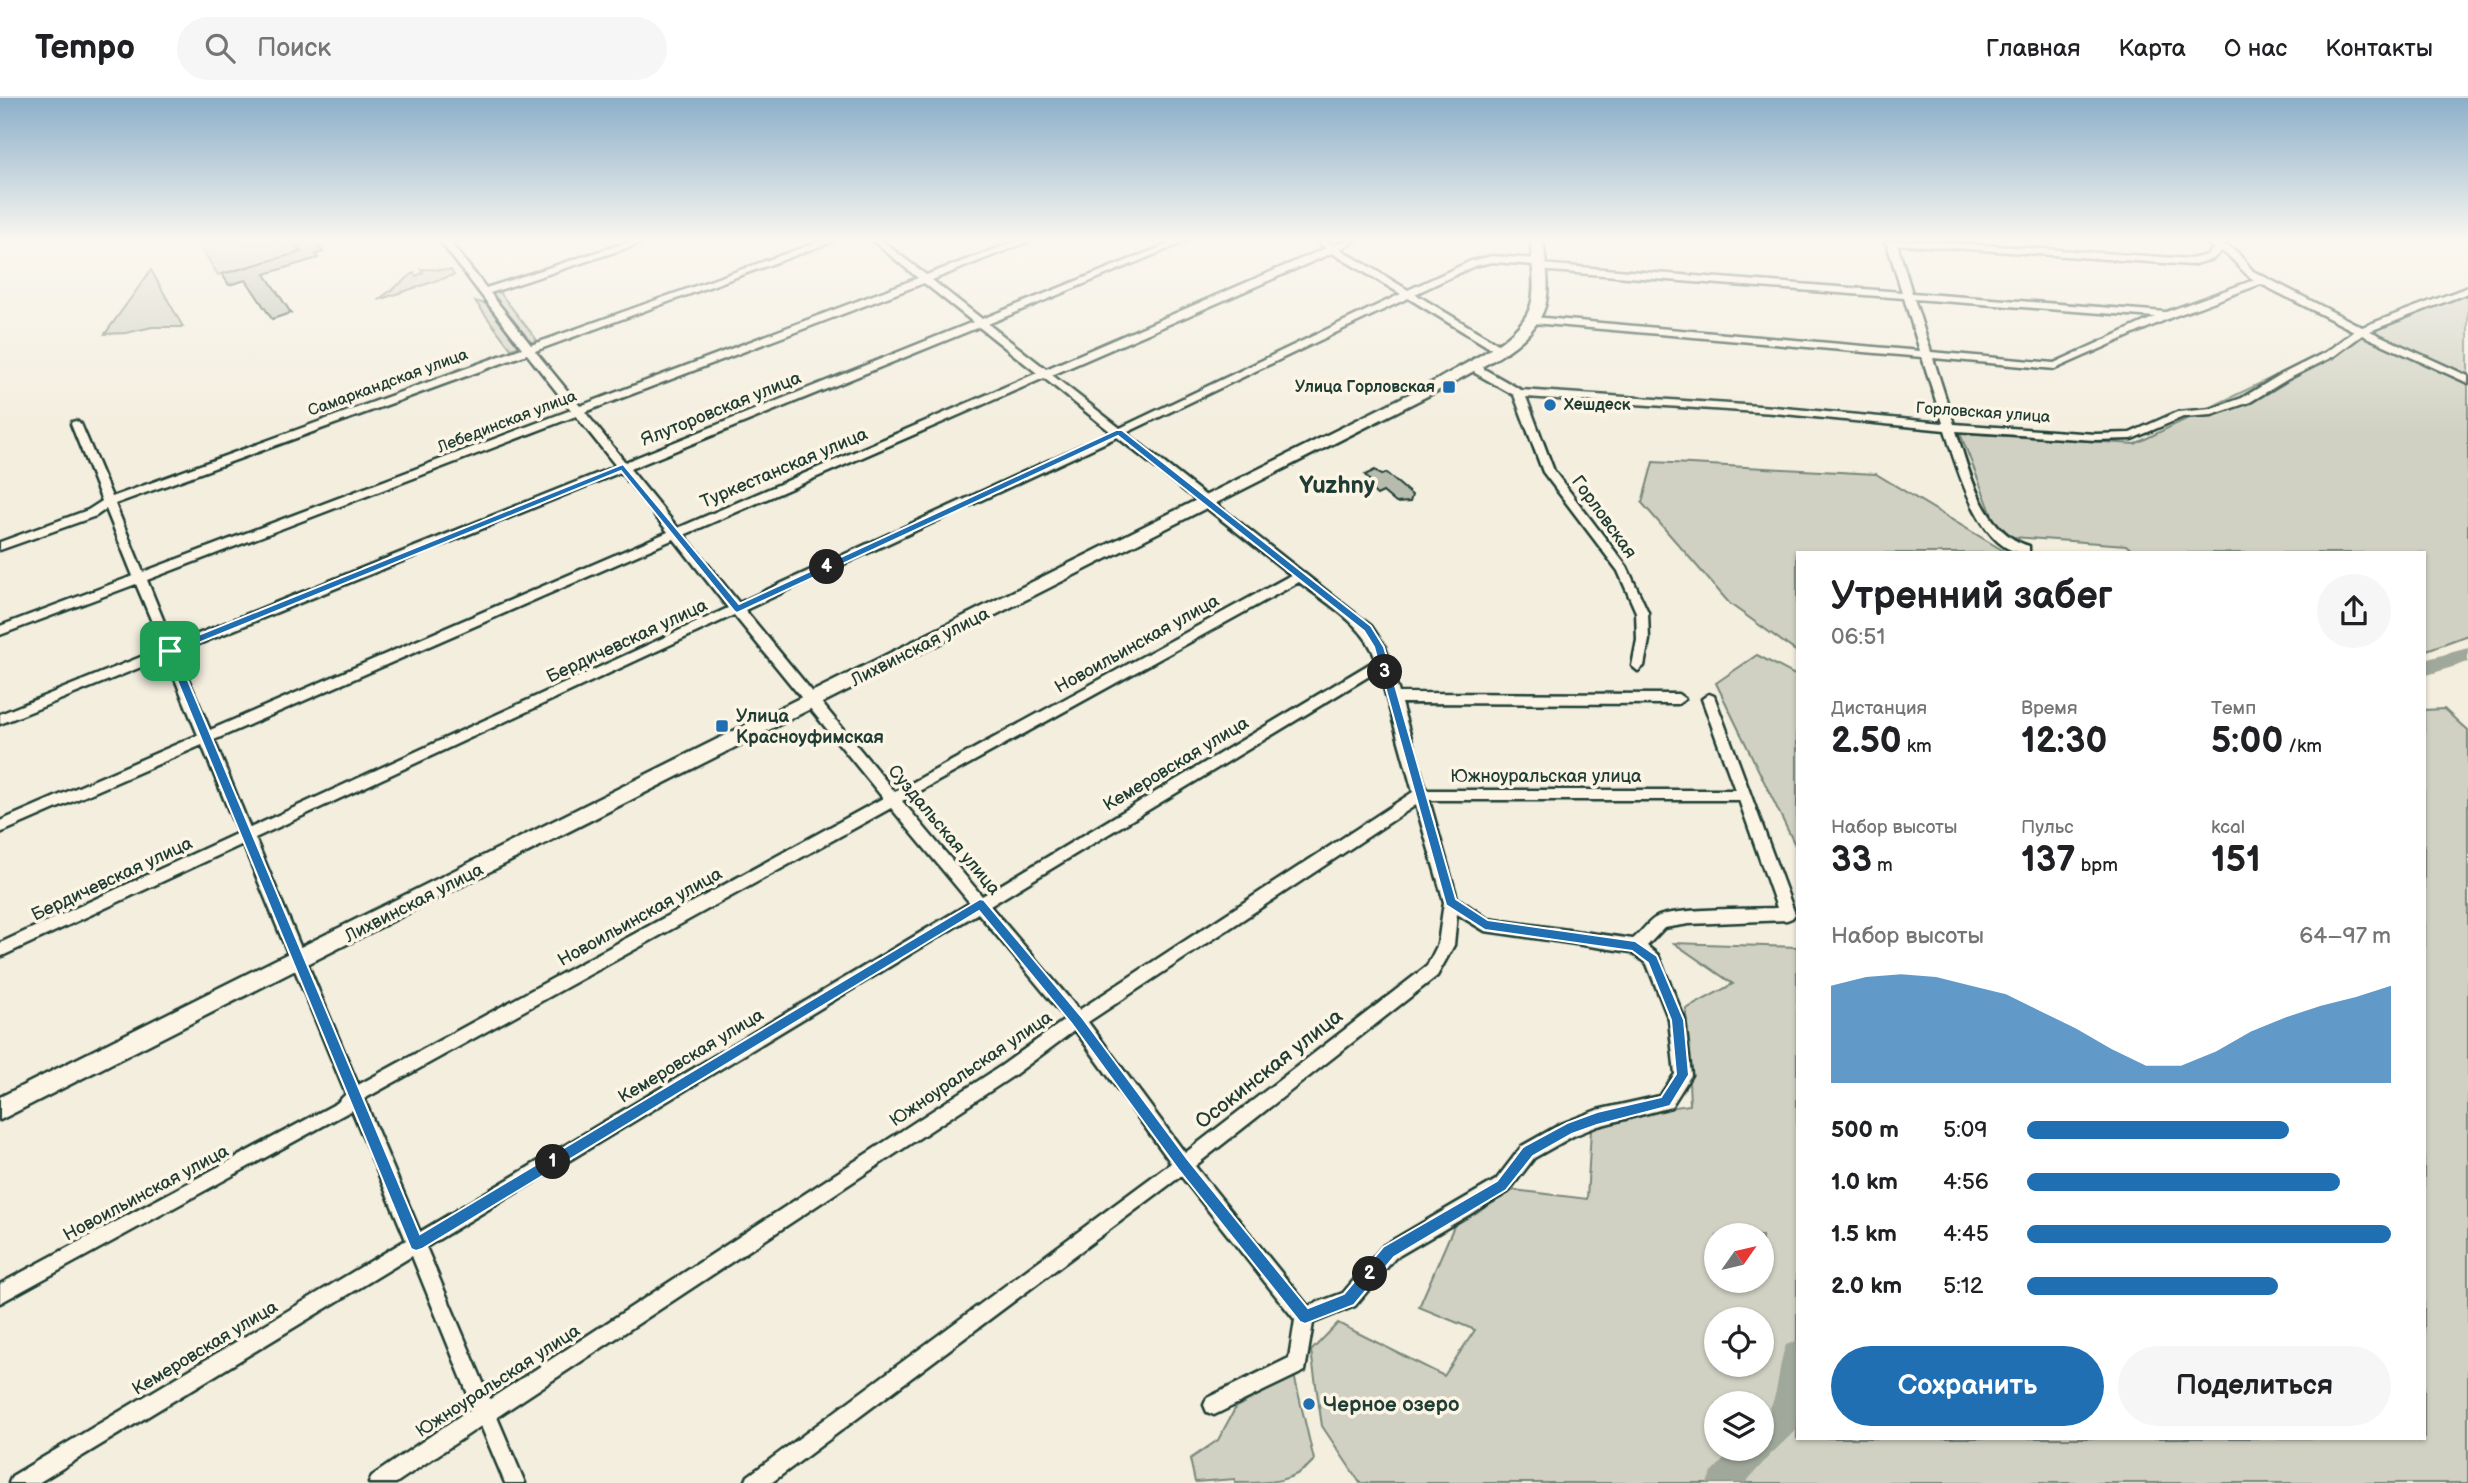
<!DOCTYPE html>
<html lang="ru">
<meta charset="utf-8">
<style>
body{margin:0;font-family:"Balsamiq Sans",sans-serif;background:#f6f6f6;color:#202124;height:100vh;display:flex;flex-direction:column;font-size:26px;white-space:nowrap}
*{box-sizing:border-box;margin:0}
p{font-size:23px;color:#757577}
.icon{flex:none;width:38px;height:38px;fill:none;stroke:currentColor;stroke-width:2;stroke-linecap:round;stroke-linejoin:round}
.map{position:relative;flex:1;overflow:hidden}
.sheet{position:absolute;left:1796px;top:453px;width:630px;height:889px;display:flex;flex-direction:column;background:#fff;border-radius:0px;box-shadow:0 2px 5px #0004}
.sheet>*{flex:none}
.needle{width:46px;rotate:56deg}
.buttons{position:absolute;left:1704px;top:1125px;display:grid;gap:14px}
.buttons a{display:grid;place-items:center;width:70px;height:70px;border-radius:50%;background:#fff;box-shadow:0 2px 5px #0004;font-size:35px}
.pin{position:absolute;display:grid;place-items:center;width:60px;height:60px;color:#fff;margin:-30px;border-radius:14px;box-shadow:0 4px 10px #0006}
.km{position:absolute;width:35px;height:35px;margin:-18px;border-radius:50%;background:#222;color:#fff;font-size:19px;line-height:35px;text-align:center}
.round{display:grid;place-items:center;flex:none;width:74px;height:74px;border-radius:37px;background:#f6f6f6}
.headline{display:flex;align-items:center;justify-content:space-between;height:119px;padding:0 35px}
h1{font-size:38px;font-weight:700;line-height:52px}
.stats{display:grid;grid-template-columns:repeat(3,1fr);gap:10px;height:119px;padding:7px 35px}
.stats div{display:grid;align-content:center}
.stats b{font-size:35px;font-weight:700}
.stats small{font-size:19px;font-weight:400}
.stats p{font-size:19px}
.chart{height:196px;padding:14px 35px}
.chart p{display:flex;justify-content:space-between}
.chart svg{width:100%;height:126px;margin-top:7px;fill:#1f6fb2;opacity:.7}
.button{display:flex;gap:14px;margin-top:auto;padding:14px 35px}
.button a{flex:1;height:80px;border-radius:42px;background:#1f6fb2;color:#fff;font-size:28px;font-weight:700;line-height:80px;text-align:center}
.button a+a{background:#f6f6f6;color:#202124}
ul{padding:0 35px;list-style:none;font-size:23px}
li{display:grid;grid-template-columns:112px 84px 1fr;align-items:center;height:52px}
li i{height:18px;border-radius:9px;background:#1f6fb2}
header{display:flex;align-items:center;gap:42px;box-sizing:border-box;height:98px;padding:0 35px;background:#fff;border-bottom:2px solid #e0e0e0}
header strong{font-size:33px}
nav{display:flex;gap:38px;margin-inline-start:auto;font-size:24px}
.search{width:490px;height:63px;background:#f6f6f6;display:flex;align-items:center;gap:18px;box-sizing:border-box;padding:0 24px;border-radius:38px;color:#757577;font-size:26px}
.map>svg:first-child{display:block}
.green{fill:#d0d1c2;stroke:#78877b;stroke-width:2;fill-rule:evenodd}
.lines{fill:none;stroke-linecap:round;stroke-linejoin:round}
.river{fill:#a0a89b;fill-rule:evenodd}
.building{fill:#b8bcae;stroke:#1f3d34;stroke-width:2}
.street-casing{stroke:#1f3d34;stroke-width:5}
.secondary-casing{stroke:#1f3d34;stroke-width:5}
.street{fill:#fcf5e5;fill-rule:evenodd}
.secondary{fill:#fcf5e5;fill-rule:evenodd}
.route{fill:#1f6fb2;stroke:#fff;stroke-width:2;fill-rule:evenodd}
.poi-dot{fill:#1f6fb2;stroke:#fcf5e5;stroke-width:2.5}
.labels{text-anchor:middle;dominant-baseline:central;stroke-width:7;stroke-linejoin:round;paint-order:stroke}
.far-street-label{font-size:16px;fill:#1f3d34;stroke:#fcf5e5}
.far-poi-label{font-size:16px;font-weight:bold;fill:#1f3d34;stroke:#fcf5e5;text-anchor:end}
.street-label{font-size:18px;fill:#1f3d34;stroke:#fcf5e5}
.poi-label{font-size:18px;font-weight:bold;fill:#1f3d34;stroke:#fcf5e5;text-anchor:start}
.near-street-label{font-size:21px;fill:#1f3d34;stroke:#fcf5e5}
.near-poi-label{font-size:21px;font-weight:bold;fill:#1f3d34;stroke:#fcf5e5;text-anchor:start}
.district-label{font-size:24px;font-weight:bold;fill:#1f3d34;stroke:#fcf5e5}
</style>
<header>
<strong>Tempo</strong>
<div class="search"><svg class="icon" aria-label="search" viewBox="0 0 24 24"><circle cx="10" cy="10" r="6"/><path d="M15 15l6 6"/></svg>Поиск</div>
<nav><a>Главная</a><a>Карта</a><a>О нас</a><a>Контакты</a></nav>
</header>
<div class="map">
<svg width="2468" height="1385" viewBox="0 0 2468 1385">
<rect width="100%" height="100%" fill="#f3eede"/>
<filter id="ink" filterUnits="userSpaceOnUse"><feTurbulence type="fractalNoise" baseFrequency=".0143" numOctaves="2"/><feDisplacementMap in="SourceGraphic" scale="14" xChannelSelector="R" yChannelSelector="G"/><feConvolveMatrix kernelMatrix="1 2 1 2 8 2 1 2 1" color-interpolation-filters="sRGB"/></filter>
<g filter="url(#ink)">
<path class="green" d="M210,143H290L298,155L218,177L199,146Z
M421,171L451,172L454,177L378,202L414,175L416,178L423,175Z
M151,172L183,229H152L126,235L105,236Z
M497,191L537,242L530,245L491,196Z
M2468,195V537L2424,553V455H2135L2126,447L2012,439L1994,422L1960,335L2135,346L2366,234Z
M475,203L486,206L520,248L511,251Z
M1653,364L1876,376L2007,455H1797V554L1730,506L1642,405Z
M1757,557L1797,578V751L1716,585Z
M2444,611L2468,633V1385H1360L1322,1328L1311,1253L1338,1225L1444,1278L1475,1232L1419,1209L1457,1121L1514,1092L1587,1101L1591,1032L1639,1014L1690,1007L1686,911L1733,886L1674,845L1797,849V1340H2424V612ZM1717,1138H1762V1183H1717ZM1717,1222H1762V1267H1717ZM1717,1306H1762V1351H1717Z
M1294,1277L1314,1362C1295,1385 1268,1385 1235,1385V1381L1195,1384L1190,1361L1218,1342L1236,1309Z"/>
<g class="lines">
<path class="river" d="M2468,550V564L2424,578V562Z
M1797,1243V1331L1770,1357L1745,1385H1707L1712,1374L1734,1351H1762V1321C1781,1302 1776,1272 1786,1247Z"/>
</g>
<path class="building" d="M293,143H315L323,154L316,156L318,160L265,176L291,215L272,221L246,182L229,187L222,176L301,154Z
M1375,372L1381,377L1386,375L1412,397L1410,404L1396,405L1383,394L1377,397L1365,386L1371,384L1365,377Z"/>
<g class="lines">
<g class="street-casing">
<path id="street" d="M443,143H449L486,190L631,143H643L642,145L490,195L531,247L821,143H834L535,253L580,308L918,180L873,143H882L926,177L1017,143H1029L932,182L982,221L1176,143H1187L988,226L1046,271L1326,150L1316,143H1326L1333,147L1344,143H1355L1340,151L1408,192L1471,163L1492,158L1538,161L1543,164L1540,166L1902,194L1887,146L1884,143H1924L2191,161L2207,157L2214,150L2203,143L2224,146L2237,154L2253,173L2362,229L2468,189V195L2370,233L2468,278V285L2362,237L2334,258L2288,281L2250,304L2212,317L2183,319L2132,341L2095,342L1956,333C1969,373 1983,435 2029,448V454C1982,462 1955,365 1945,332L1774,315L1526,299L1554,373L1627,469L1648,514L1649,542L1644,568L1638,573L1632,568L1637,542L1636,514L1618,473L1543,374L1514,297L1475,275L1472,263L1473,261H1481L1484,271L1521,292L1774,309L1943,325L1922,259L1533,225L1528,222L1533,219L1920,253L1904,200L1538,172L1533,169L1536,167L1492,164L1474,168L1415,196L1503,249V253H1495L1408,200L1126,335L1371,528L1385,549L1399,595L1678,596L1685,601L1678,606L1401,605L1426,692H1735L1702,601L1709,596L1714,598L1795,816L1792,820L1787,822L1689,826L1664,830L1647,848L1658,857L1685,922L1691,977L1671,1009L1598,1028L1573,1038L1534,1060L1508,1094L1395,1160L1355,1208L1313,1225L1305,1273L1214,1317L1207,1314L1204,1307L1207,1300L1289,1260L1295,1222L1181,1078L771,1385H745L748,1378L1171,1065L1075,932L1013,978L497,1319L525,1385H505L481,1328L396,1385H369L372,1378L461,1317L474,1311L412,1158L38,1385H9L12,1378L406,1142L352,1012L0,1205V1186L337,1005L346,996L243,746L0,859V845L238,735L202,647L0,735V723L198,637L166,559L0,626V616L163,550L136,486L0,537V528L133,478L106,411L96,418L0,452V444L88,412L102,403L71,326L72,324L76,323L81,326L112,399L522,250L443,147ZM1897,146L2191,167L2213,161L2221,153C2235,160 2241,174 2254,182L2166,214L1912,195ZM1332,155L1401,196L1120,330L1052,277ZM924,185L973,224L625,364L585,314ZM2261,186L2354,233L2326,254L2280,277L2242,300L2211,311L2177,314L2130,335L2095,336L1954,326L1933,260L2055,271L2172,219ZM1914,201L2155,219L2054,265L1931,254ZM979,229L1037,275L678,430L630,371ZM527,256L571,312L143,474L115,406ZM1044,280L1111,334L739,505L684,437ZM576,318L616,368L173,546L147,482ZM1117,339L1291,477L895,694L745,512ZM621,374L668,434L210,632L177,555ZM674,441L728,510L250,730L214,642ZM1299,484C1326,505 1366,527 1376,562L982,798L902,703ZM734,517L883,700L358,987L255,740ZM1379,572L1413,694L1079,912L990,808ZM1429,702H1739L1777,810C1753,811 1674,810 1657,819C1648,823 1641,835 1633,841L1488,821L1457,800ZM1416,707L1444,804L1438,846L1427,868L1185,1055L1088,924ZM891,710L970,805L420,1134L364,1001ZM978,815L1066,921L1001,968L490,1301L426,1149ZM1457,816L1485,833L1631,854L1647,866L1669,922L1675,976L1660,998L1597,1012L1561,1026L1522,1048L1496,1082L1383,1148L1343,1195L1308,1208L1195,1068L1437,878L1454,847Z"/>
</g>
<g class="secondary-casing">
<path id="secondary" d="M439,143H458L445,147Z
M1531,143H1543C1545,164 1551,187 1545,208C1533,248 1480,268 1447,288L0,1022V999L1437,282C1466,264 1525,240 1532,203C1536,183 1531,163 1531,143Z"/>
</g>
<use href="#street" class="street"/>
<use href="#secondary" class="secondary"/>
</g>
</g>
<linearGradient id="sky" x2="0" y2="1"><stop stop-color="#8bafc9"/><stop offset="0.42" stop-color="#faf7f0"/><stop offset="1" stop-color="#faf7f0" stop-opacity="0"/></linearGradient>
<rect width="2468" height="337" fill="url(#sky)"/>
<path class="route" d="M1116,332H1122L1371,528L1384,549L1456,801L1488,822L1635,843L1657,858L1684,922L1689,977L1670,1008L1597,1027L1572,1036L1533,1058L1506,1092L1394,1159L1354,1207L1305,1226L1300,1224L1178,1071L1072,926L979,813L422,1151L416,1153L411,1151L165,553L166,550L623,366L739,506ZM1118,338L1364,533L1374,549L1446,807L1485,832L1632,853L1648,865L1671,922L1676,976L1661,999L1597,1014L1567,1025L1523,1049L1497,1083L1383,1149L1344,1196L1308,1210L1188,1062L1081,918L984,802L980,801L420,1136L176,554L621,373L734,513L737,515Z"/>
<g class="poi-dot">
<rect x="1442" y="282" width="14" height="14" rx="3.5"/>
<circle cx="1550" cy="307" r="7"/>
<rect x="715" y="621" width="14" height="14" rx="3.5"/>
<circle cx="1309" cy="1306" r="7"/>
</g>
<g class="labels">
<g class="far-street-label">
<text transform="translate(388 285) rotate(-20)">Самаркандская улица</text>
<text transform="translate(1983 315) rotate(4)">Горловская улица</text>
<text transform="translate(507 324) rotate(-21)">Лебединская улица</text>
</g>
<g class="far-poi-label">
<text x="1435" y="289">Улица Горловская</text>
<text x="1564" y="307" text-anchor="start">Хешдеск</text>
</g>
<g class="street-label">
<text transform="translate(721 311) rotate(-22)">Ялуторовская улица</text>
<text transform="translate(784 370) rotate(-23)">Туркестанская улица</text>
<text transform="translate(1604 419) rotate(54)">Горловская</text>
<text transform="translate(627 543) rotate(-25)">Бердичевская улица</text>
<text transform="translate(1137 546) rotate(-29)">Новоильинская улица</text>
<text transform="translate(920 549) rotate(-27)">Лихвинская улица</text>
<text transform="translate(1176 666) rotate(-31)">Кемеровская улица</text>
<text x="1546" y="678">Южноуральская улица</text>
<text transform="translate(944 732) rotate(50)">Суздальская улица</text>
<text transform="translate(112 781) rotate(-25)">Бердичевская улица</text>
<text transform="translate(414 805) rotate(-27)">Лихвинская улица</text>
<text transform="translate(640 819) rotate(-29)">Новоильинская улица</text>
<text transform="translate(691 958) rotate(-31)">Кемеровская улица</text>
<text transform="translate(971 971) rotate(-34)">Южноуральская улица</text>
<text transform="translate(146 1095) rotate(-28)">Новоильинская улица</text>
<text transform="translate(205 1250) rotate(-31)">Кемеровская улица</text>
<text transform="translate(498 1283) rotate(-33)">Южноуральская улица</text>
</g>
<g class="poi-label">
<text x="736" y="618">Улица<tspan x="736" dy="21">Красноуфимская</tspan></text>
</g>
<g class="near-street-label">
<text transform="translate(1269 971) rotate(-38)">Осокинская улица</text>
</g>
<g class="near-poi-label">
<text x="1323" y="1306">Черное озеро</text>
</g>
<g class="district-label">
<text x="1337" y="387">Yuzhny</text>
</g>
</g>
</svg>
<div class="buttons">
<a><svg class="needle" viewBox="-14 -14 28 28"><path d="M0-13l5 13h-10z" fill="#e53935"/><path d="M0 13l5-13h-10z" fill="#757577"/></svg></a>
<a><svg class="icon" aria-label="locate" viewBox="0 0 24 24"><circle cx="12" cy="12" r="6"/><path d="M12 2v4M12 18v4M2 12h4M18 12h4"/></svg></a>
<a><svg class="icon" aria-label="layers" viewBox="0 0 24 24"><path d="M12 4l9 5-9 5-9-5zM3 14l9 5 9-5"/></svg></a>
</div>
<div class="pin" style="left:170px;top:553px;background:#1e9e55"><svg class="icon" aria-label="arrive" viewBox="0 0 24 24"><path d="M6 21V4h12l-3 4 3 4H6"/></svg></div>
<b class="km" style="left:553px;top:1064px">1</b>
<b class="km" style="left:1370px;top:1176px">2</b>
<b class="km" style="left:1385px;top:574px">3</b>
<b class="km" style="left:827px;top:469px">4</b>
<section class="sheet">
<div class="headline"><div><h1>Утренний забег</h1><p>06:51</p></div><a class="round"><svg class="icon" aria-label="share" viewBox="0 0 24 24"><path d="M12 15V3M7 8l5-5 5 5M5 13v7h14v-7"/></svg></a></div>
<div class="stats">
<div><p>Дистанция</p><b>2.50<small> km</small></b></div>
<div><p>Время</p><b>12:30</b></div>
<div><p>Темп</p><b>5:00<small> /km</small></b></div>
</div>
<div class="stats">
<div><p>Набор высоты</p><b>33<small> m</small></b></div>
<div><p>Пульс</p><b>137<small> bpm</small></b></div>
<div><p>kcal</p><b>151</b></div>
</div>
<div class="chart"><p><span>Набор высоты</span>64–97 m</p>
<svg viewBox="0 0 160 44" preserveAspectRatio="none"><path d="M0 44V10L10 7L20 6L30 7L40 10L50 13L60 19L70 25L80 32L90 38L100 38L110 33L120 26L130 21L140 17L150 14L160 10V44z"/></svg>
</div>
<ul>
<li><b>500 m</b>5:09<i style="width:72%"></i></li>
<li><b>1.0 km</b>4:56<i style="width:86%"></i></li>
<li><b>1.5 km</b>4:45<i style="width:100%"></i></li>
<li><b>2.0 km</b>5:12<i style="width:69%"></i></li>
</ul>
<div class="button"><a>Сохранить</a><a>Поделиться</a></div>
</section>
</div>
